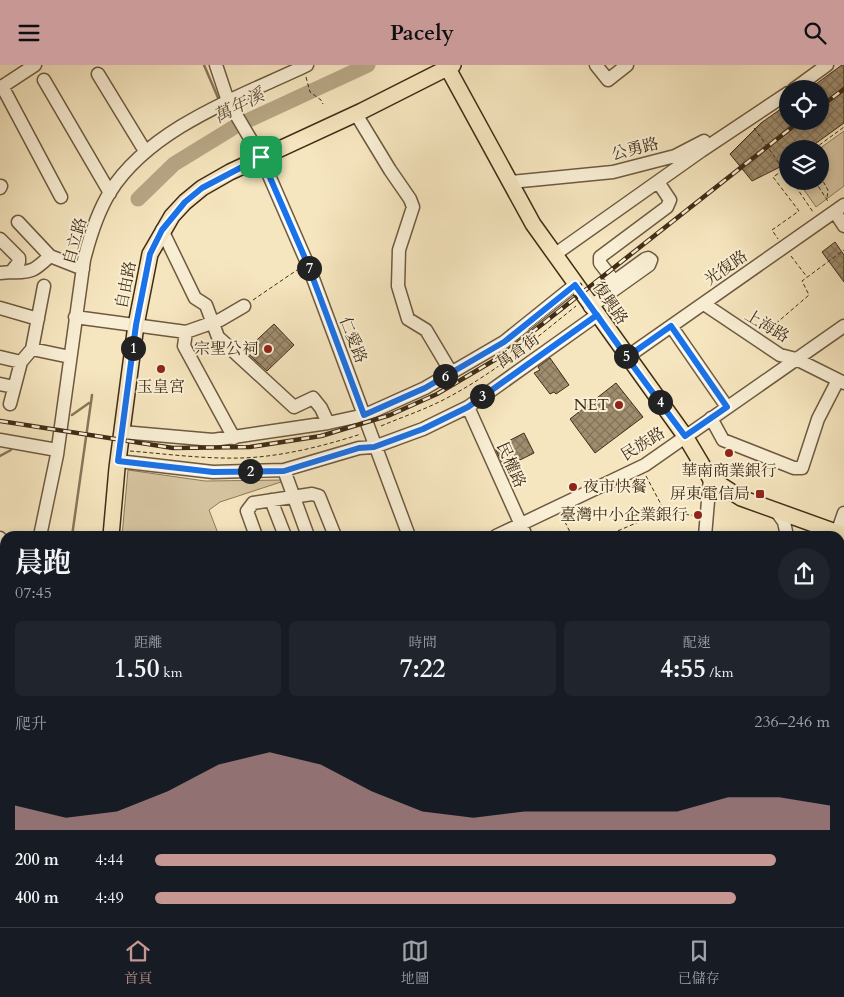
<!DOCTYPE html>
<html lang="zh-TW">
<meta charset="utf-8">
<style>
body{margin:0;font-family:Cardo,"Noto Serif TC",serif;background:#20242c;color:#f1f3f6;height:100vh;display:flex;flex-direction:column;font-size:19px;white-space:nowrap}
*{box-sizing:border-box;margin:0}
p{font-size:16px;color:#9ea1a6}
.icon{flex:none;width:28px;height:28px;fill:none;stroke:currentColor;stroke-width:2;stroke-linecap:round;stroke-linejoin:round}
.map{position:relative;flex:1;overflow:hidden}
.panel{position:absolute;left:0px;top:466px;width:845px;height:396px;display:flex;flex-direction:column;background:#171b24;border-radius:15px 15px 0 0;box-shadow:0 2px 8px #0003}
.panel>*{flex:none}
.tools{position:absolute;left:779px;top:15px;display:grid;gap:10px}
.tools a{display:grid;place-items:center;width:50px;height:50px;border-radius:50%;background:#171b24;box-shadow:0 2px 8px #0003;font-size:25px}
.pin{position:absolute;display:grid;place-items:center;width:42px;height:42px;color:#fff;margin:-21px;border-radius:10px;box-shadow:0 2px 8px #0006}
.km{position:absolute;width:25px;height:25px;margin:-12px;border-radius:50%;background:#222;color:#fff;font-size:14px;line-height:25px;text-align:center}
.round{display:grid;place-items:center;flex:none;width:52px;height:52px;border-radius:26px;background:#20242c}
.headline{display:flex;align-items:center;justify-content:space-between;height:85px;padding:0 15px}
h1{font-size:28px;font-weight:700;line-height:38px}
.figures{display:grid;grid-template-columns:repeat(3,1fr);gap:8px;height:85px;padding:5px 15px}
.figures div{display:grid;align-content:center;border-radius:8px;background:#20242c;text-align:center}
.figures b{font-size:25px;font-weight:700}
.figures small{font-size:14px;font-weight:400}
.figures p{font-size:14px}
.chart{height:140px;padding:10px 15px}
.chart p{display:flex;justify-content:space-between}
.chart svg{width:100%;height:90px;margin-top:5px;fill:#c59692;opacity:.7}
ul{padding:0 15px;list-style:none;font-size:16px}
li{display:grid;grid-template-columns:80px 60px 1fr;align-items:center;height:38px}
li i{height:12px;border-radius:6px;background:#c59692}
header{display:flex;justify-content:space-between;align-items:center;height:65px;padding:0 15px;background:#c59692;color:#111;font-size:22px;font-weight:700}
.tabs{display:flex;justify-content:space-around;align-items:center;height:70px;border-top:1px solid #363941;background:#171b24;font-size:14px;color:#9ea1a6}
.tabs a{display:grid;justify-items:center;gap:2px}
.tabs .current{color:#c59692}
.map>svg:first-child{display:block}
.park{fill:#d7c6a2;stroke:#8c795c}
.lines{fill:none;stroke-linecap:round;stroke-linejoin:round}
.stream{stroke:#887659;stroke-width:2.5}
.river{stroke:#b8a786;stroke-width:15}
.building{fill:url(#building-cross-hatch);stroke:#402c16}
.minor-casing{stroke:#6e5a40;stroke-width:15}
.major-casing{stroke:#402c16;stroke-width:18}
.path{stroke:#402c16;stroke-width:1;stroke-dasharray:4 2.5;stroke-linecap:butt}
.minor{stroke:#f9efd5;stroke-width:12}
.major{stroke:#f6e6bf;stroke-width:15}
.rail-casing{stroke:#402c16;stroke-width:4.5}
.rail{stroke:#f9efd5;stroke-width:2.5;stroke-dasharray:8;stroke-linecap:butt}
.route-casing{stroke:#fff;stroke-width:10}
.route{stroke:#1a73e8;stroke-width:6}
.poi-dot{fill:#8f2418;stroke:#f9efd5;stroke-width:2}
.labels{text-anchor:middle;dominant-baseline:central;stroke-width:4;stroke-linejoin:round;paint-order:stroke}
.street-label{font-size:16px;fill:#402c16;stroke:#f9efd5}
.poi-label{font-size:16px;fill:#402c16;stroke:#f9efd5;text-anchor:end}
.water-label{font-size:18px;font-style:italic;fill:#645138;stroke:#f9efd5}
</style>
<header><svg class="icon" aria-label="menu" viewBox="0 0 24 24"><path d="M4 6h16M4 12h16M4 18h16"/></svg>Pacely<svg class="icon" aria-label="search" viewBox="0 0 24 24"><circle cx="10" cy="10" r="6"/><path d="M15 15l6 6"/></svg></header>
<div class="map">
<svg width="844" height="862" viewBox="0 0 844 862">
<defs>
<pattern id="building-cross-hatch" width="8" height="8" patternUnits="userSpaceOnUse" patternTransform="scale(1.25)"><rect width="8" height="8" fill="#9f8d6e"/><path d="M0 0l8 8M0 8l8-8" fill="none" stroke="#837359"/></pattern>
</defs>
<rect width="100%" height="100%" fill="#f6e6bf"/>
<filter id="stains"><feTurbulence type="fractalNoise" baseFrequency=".004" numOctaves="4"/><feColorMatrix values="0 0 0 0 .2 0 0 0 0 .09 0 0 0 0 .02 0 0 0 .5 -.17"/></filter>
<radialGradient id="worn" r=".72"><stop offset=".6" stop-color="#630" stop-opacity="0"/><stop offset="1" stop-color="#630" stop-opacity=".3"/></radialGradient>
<path class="park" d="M844,66V121L816,142L798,116H820L819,84Z
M128,405L205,416L287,415L220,437L209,445L219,471H122Z"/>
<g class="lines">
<path class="stream" d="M204,0L219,35
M224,42L234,58
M72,350L89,338
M0,391L11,385
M72,471L92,330
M183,858L185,862"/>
<path class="river" d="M138,134L174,99L236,61L368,0"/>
</g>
<path class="building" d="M842,0H844V58L808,84H788V98L752,116L730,89L761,58L788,39V56H820V24H809Z
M835,177L844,190V217L822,187Z
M274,259L294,280L267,306L245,286Z
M550,293L569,320L556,329L554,327L550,329L534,308L540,305L538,302Z
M616,318L643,352L595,388L570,354Z
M524,368L534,388L504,403L495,383Z"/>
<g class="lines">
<g class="minor-casing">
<path id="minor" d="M216,0L228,36L261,92L308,200L409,471
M596,0L608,15L627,0
M98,9L145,86
M44,15L110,128
M2,21L61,132
M0,23L35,0
M794,24L827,0
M356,49L390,105L410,134L413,142L399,185L398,221L408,254L426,265L451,307
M511,117L613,107L675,91L704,76
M0,123L1,121
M835,147L844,161
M18,157L50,191L83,204
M162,165L195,233L206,240L218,272L294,342L313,333L321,343L328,358
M0,174L19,193V197L11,207L0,208
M554,190L701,86L788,28
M11,207C32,208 35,205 50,191
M614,216L600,198V192L667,142L670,135L658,117
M704,239L780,290L796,294L844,318
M590,242L649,200L651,195L648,193L645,194L612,218L608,229
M0,243L38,254
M75,252L186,267L220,255L244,241
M671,261L727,342
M186,267L184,281L234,373
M32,284L70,292
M0,292L21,297
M627,292L844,140
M0,319L14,322
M10,339L21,297L32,284L44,221
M468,342L526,471
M711,353L723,375L794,403H802L818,354L838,315
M122,367L213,375L328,358L365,350L425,323L504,277L575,220
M0,375L57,385
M118,396L213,407L284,405L359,383L374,382L423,364L468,342L597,250
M284,405L308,471
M271,435L285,471
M777,447L784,457L787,471
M40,471L57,390L84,195C90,171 97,148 110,127C151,62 240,32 307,0
M256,471L247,446L253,438L312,429L319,431L335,471
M496,471L645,400L844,261
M705,471L710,413
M815,471L838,467
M836,471L844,448
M0,473L5,479
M0,520L5,517
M0,560H5
M840,575L844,584
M0,688L5,687
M841,704L844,711
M0,751L5,712
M0,794L5,792
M840,848L844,856
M146,858L148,862
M331,858L333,862
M437,858L439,862
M585,858L587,862
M707,858L709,862
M784,858L786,862
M228,862L238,858
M494,862L504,858
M672,862L678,858
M816,862L825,858"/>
</g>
<g class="major-casing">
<path id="major" d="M446,0L533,159L685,371L710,413L741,433L844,470
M111,471L117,403L136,260L150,189L172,151L185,137L202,123L230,107L362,46L453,0
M223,858L225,862"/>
</g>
<path class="path" d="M306,12L310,27L321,35L323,39
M754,63L784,105L773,112L799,146L772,165L778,174
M814,84L844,62
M788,102L784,105L788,110
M820,111L828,125L827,133
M792,116L813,147
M815,116L829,138
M791,191L807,212
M253,235L297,205
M766,267L809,230L802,216L844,185
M381,361C402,352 424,345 445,334C493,309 534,275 576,241
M130,386C167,389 204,394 241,393C280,392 324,381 361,369
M646,411L664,445
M562,451L572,471
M606,471L664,446L696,451
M284,858L285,862"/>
<use href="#minor" class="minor"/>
<use href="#major" class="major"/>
<g class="rail-casing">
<path id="rail" d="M820,42L844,24
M528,262L580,220
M0,356L173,383L250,382L321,371L390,350L437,329L503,290L800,56"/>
</g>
<use href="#rail" class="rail"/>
</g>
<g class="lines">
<g class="route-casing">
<path id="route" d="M261,92L202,123L185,137L162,165L150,189L136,260L118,396L213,407L284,406L359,383L374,382L423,364L468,342L597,250C625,291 655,331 685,371L727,342L671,261L627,292L575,220L504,277L425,323L364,350L308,200L261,92"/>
</g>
<use href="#route" class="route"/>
</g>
<g class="poi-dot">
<circle cx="268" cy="284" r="5"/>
<circle cx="161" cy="304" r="5"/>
<circle cx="619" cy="340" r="5"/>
<circle cx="729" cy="388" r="5"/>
<circle cx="573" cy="422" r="5"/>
<rect x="755" y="424" width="10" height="10" rx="2.5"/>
<circle cx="698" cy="450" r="5"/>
</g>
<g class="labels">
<g class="street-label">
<text transform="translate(635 84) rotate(-14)">公勇路</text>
<text transform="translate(75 176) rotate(-74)">自立路</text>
<text transform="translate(726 203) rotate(-35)">光復路</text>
<text transform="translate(126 220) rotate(-79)">自由路</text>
<text transform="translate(610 238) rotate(55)">復興路</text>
<text transform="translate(767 261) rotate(31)">上海路</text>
<text transform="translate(353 275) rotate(69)">仁愛路</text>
<text transform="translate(518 286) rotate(-35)">萬倉街</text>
<text transform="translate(643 379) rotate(-32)">民族路</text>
<text transform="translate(511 400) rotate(66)">民權路</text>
</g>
<g class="poi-label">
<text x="258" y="284">宗聖公祠</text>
<text x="161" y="322" text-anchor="middle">玉皇宮</text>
<text x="609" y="340">NET</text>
<text x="729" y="406" text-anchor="middle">華南商業銀行</text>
<text x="583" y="422" text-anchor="start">夜市快餐</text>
<text x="750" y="429">屏東電信局</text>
<text x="688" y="450">臺灣中小企業銀行</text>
</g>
<g class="water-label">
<text transform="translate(239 41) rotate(-27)">萬年溪</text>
</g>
</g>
<rect width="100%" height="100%" filter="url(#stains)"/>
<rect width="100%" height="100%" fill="url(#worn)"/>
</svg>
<div class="tools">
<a><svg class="icon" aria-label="locate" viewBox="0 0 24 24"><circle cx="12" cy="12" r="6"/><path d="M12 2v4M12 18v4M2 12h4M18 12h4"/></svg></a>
<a><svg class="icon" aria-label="layers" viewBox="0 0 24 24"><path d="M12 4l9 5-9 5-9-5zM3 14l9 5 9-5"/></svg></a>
</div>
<div class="pin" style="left:261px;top:92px;background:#1e9e55"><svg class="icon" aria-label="arrive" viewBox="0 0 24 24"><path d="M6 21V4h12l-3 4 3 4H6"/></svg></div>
<b class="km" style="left:133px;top:283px">1</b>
<b class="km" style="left:250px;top:406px">2</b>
<b class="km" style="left:482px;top:331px">3</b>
<b class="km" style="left:660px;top:337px">4</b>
<b class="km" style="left:626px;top:291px">5</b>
<b class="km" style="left:445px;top:311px">6</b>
<b class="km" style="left:309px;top:203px">7</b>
<section class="panel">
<div class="headline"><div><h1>晨跑</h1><p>07:45</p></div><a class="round"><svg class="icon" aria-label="share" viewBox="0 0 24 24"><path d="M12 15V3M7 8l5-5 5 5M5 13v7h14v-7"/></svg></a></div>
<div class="figures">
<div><p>距離</p><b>1.50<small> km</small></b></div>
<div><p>時間</p><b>7:22</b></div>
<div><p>配速</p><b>4:55<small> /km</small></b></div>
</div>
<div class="chart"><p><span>爬升</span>236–246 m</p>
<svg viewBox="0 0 160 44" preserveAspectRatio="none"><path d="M0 44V32L10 38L20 35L30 25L40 12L50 6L60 12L70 25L80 35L90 38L100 35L110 35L120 35L130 35L140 28L150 28L160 32V44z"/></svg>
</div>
<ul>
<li><b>200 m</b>4:44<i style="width:92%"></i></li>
<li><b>400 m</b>4:49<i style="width:86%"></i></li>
</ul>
</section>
</div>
<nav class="tabs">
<a class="current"><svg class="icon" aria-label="home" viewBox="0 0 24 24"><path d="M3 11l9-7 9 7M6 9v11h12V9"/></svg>首頁</a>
<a><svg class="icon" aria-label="map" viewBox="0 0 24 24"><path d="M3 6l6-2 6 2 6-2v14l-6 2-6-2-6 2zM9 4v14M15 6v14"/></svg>地圖</a>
<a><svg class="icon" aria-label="saved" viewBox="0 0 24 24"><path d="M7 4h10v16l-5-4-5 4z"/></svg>已儲存</a>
</nav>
